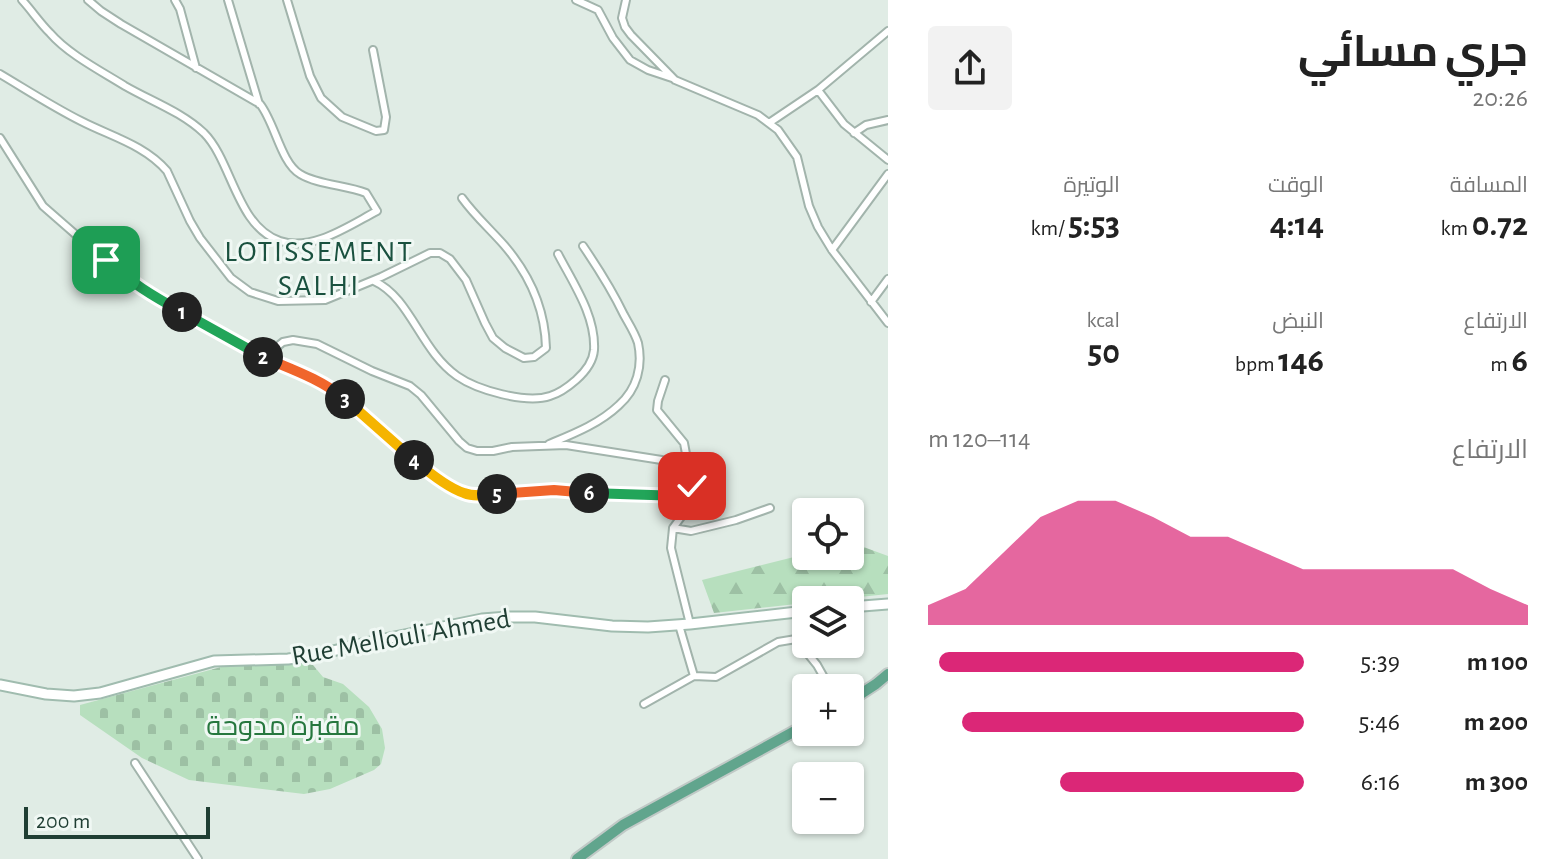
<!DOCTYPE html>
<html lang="ar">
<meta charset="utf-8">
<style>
body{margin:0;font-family:"Alegreya Sans",Cairo,sans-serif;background:#f2f2f2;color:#222;direction:rtl;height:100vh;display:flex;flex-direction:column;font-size:30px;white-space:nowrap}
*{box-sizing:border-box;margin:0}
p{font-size:26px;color:#767676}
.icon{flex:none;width:44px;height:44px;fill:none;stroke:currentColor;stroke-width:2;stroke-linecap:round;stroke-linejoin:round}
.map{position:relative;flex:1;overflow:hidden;direction:ltr}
.details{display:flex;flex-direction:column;background:#fff;width:680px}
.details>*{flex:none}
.tools{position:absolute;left:792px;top:498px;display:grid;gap:16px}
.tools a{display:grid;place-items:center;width:72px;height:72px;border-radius:8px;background:#fff;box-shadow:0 2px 6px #0004;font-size:40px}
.scale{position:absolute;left:24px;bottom:20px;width:186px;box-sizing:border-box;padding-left:8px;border:4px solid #1f3e33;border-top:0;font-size:22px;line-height:28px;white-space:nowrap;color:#1f3e33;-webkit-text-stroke:6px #f0f8f4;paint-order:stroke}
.pin{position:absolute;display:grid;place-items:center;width:68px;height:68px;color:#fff;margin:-34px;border-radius:16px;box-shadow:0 4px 12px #0006}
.km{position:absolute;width:40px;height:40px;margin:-20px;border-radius:50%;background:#222;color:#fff;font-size:22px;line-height:40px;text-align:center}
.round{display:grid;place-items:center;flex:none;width:84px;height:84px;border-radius:8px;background:#f2f2f2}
.overview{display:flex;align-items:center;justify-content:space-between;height:136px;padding:0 40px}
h1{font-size:44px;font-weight:700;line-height:60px}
.figures{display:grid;grid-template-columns:repeat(3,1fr);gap:12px;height:136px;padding:8px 40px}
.figures div{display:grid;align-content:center}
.figures b{font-size:34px;font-weight:700}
.figures small{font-size:22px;font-weight:400}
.figures p{font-size:22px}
.chart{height:224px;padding:16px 40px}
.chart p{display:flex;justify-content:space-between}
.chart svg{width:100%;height:144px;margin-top:8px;fill:#db2777;opacity:.7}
ul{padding:0 40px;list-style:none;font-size:26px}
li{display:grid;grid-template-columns:128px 96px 1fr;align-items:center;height:60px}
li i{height:20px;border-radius:10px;background:#db2777}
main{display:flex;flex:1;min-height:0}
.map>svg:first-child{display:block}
.forest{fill:url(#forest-firs)}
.cemetery{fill:url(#cemetery-stones)}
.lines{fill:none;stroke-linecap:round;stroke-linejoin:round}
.street-casing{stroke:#a2b4ac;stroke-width:10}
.secondary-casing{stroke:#a0bcaf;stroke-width:13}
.primary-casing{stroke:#c0c9c6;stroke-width:14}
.street{stroke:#fff;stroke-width:6}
.secondary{stroke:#fff;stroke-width:9}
.primary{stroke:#61a58d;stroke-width:10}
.split-1-casing{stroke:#fff;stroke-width:16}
.split-2-casing{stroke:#fff;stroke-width:16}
.split-3-casing{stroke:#fff;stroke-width:16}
.split-4-casing{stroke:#fff;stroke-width:16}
.split-5-casing{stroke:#fff;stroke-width:16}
.split-6-casing{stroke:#fff;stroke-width:16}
.split-7-casing{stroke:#fff;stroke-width:16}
.split-8-casing{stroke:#fff;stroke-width:16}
.split-1{stroke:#22a559;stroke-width:10}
.split-2{stroke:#22a559;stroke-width:10}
.split-3{stroke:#f0652b;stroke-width:10}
.split-4{stroke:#f5b400;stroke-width:10}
.split-5{stroke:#f5b400;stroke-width:10}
.split-6{stroke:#f0652b;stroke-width:10}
.split-7{stroke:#22a559;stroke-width:10}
.split-8{stroke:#f5b400;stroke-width:10}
.labels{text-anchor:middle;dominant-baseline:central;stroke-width:6;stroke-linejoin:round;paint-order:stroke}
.street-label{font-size:28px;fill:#1f3e33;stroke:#f0f8f4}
.park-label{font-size:28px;fill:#26773e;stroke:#f0f8f4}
.neighbourhood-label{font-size:30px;letter-spacing:2px;fill:#1a513f;stroke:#f0f8f4}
</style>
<main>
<section class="details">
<div class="overview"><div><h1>جري مسائي</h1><p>20:26</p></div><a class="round"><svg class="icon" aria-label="share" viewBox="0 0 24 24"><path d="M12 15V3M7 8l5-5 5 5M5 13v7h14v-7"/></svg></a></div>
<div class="figures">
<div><p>المسافة</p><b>0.72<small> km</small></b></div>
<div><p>الوقت</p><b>4:14</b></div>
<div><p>الوتيرة</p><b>5:53<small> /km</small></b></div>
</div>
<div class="figures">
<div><p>الارتفاع</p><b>6<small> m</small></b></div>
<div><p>النبض</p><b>146<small> bpm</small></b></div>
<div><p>kcal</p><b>50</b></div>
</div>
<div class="chart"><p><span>الارتفاع</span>114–120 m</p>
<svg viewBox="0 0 160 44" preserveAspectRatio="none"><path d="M0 44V38L10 33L20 22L30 11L40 6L50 6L60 11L70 17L80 17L90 22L100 27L110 27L120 27L130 27L140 27L150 33L160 38V44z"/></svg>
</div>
<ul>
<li><b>100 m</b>5:39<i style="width:97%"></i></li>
<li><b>200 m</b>5:46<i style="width:91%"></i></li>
<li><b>300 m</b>6:16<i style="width:65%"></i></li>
</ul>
</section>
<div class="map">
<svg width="888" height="859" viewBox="0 0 888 859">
<defs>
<pattern id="forest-firs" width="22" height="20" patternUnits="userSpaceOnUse" patternTransform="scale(2)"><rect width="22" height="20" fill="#b7dfbe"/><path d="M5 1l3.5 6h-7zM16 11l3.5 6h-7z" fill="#9dc0a4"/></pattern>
<pattern id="cemetery-stones" width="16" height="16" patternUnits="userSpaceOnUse" patternTransform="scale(2)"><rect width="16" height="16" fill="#b7dfbe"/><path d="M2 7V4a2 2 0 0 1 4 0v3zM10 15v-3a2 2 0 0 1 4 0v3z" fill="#9dc0a4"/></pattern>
</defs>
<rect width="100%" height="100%" fill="#e0ece5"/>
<path class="forest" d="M850,542L888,556V594L831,600H806V603L714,613L702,580L806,554V556H850Z"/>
<path class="cemetery" d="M299,663L313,665L323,677L343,684L369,707L382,729L385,748L381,764L374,770L330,789L304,794L189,780L142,758L80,715V705L221,667Z"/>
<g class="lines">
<g class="street-casing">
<path id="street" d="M22,0C32,11 40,23 50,33C68,54 101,71 125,86C151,101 182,112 204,133C232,161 237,227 280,241C312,252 350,225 377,211L366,193C346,185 318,185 300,174C281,163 275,123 260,104L121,24L101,11L88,0
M175,0L180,9L196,68
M228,0L259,104
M287,0L310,76L321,98L342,117L376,131L384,130L386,117L373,50
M576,0L598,10L613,38L630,60L648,70L672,78
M626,0L622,18L625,27L631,35L675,80L758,115L778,130L797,157L809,206L818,227L832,250L888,323
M0,74C27,90 53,107 81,121C110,136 145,145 167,171L190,221L200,238L231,278L250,292L278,301L325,300L381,277L430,253H440L450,259L466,280L485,323L493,338L505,348L524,358L534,357L546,348C545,309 529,274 504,245C490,229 475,216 462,198
M818,90L844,124L888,160
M769,123L818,90L888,31
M854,133L866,125L888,120
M0,138L43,206L130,282L154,298L213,330L245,345L264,357L334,390L423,468L454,489L464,493L473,495L554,490L592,493L693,496
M832,250L888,174
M374,281C411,298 420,350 457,376C477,390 526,404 550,396C560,393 568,387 576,380C585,372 593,362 594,350C596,316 573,283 558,254
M871,302L888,279
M264,357L283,342L293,340L317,344L372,371L410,386L421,395L459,441L467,448L477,451H493L512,447L566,445L687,464
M665,380L658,401L657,410L684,443L691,481L693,496L689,506L673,528
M549,444C573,434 599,424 619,405C637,389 643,366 638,343C635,333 629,324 624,315C612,290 598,268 583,246
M690,624L671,548L673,528L691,531L736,520L770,508
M679,625L694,676L716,677L778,642L796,639L817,665L830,688
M644,704L694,676
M135,763L198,859"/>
</g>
<g class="secondary-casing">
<path id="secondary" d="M850,607L888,604
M0,685L46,694L74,696L100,693L214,661L288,659L312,656L370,642L482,619L508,617H535L612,626L648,627L690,624L806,611"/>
</g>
<g class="primary-casing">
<path id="primary" d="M850,701L876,684L888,674
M577,859L623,825L806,725"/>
</g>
<use href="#street" class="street"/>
<use href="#secondary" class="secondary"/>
<use href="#primary" class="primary"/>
</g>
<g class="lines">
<g class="split-1-casing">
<path id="split-1" d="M106,260C133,284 151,295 182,312"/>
</g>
<g class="split-2-casing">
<path id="split-2" d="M182,312L263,357"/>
</g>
<g class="split-3-casing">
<path id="split-3" d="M263,357C291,369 321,379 345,399"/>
</g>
<g class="split-4-casing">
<path id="split-4" d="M345,399L414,460"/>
</g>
<g class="split-5-casing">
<path id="split-5" d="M414,460C427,471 448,488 464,493C474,497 486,495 497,494"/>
</g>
<g class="split-6-casing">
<path id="split-6" d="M497,494L554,490L589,493"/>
</g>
<g class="split-7-casing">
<path id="split-7" d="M589,493L682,496"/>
</g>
<g class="split-8-casing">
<path id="split-8" d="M682,496H693L692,486"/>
</g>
<use href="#split-1" class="split-1"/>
<use href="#split-2" class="split-2"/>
<use href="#split-3" class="split-3"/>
<use href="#split-4" class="split-4"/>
<use href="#split-5" class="split-5"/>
<use href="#split-6" class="split-6"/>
<use href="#split-7" class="split-7"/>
<use href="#split-8" class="split-8"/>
</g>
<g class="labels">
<g class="street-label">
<text transform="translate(401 638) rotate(-10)">Rue Mellouli Ahmed</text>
</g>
<g class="park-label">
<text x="283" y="727">مقبرة مدوحة</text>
</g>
<g class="neighbourhood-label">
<text x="319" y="252">LOTISSEMENT<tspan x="319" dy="34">SALHI</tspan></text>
</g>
</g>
</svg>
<div class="tools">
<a><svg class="icon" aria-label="locate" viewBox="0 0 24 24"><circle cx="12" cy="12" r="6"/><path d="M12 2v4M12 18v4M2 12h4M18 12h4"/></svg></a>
<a><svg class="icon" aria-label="layers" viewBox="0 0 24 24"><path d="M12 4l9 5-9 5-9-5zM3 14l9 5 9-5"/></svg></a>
<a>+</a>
<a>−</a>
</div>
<div class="scale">200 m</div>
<div class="pin" style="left:106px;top:260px;background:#1e9e55"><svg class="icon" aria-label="arrive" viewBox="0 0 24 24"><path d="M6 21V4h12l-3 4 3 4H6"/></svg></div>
<div class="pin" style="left:692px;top:486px;background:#d93025"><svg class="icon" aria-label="check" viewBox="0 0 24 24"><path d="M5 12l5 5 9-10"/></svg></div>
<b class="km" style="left:182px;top:312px">1</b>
<b class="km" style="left:263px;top:357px">2</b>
<b class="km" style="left:345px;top:399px">3</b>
<b class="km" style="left:414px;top:460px">4</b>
<b class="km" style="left:497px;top:494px">5</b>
<b class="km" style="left:589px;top:493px">6</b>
</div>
</main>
